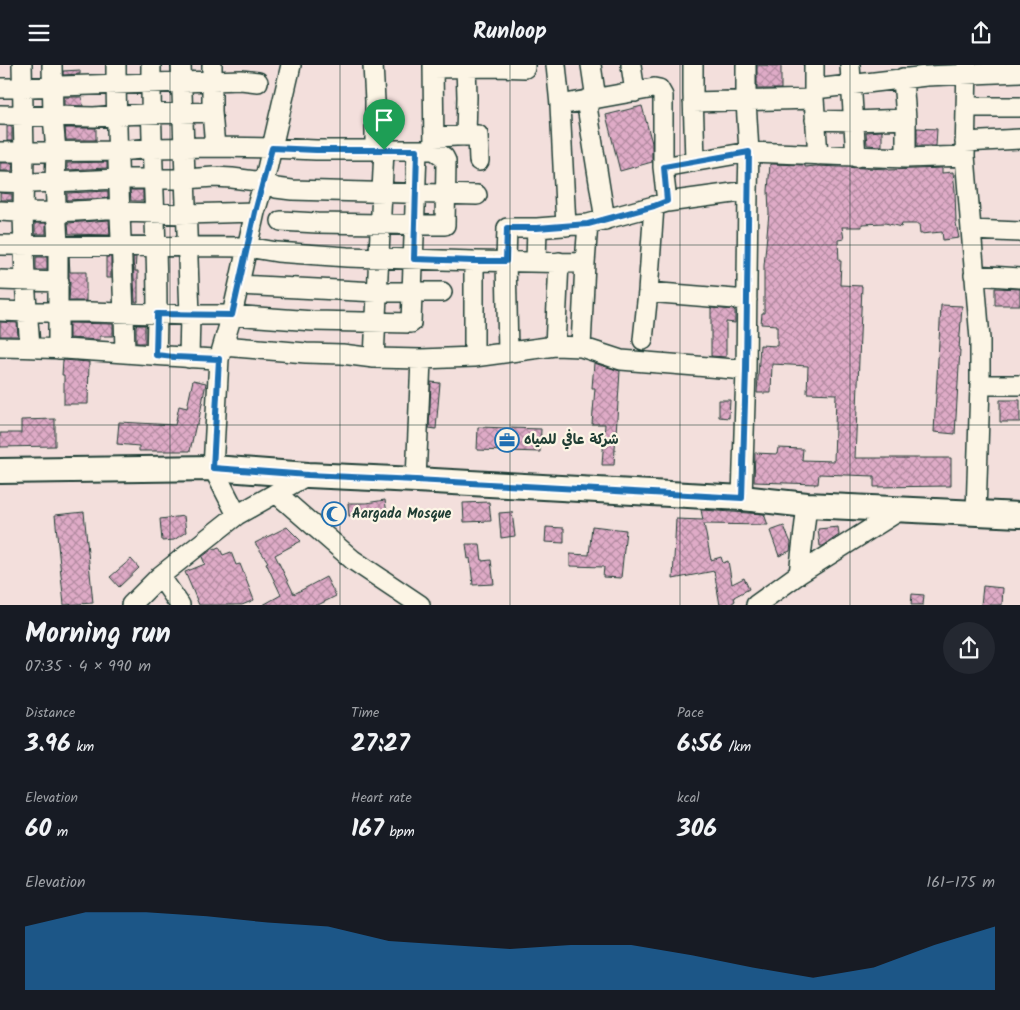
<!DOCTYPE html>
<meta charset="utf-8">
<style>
body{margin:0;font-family:Kalam,"Playpen Sans Arabic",sans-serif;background:#242831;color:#f1f3f6;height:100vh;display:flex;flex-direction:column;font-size:19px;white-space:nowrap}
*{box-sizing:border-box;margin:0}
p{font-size:16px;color:#9ea1a6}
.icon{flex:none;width:28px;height:28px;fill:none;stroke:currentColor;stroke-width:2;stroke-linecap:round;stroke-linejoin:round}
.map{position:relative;height:540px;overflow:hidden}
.drawer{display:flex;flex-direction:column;background:#171b24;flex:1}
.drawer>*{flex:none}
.pin{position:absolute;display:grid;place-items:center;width:42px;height:42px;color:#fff;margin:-51px -21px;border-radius:50% 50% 50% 0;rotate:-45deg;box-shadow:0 0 5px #0007}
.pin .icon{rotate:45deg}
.round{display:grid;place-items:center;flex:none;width:52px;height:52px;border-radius:26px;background:#242831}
.headline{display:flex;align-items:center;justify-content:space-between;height:85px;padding:0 25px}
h1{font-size:28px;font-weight:800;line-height:38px}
.metrics{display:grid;grid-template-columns:repeat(3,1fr);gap:8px;height:85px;padding:5px 25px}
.metrics div{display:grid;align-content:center}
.metrics b{font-size:25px;font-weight:800}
.metrics small{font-size:14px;font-weight:400}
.metrics p{font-size:14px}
.chart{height:140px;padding:10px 25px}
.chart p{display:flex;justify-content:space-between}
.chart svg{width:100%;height:90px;margin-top:5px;fill:#1f6fb2;opacity:.7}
header{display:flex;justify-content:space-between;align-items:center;height:65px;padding:0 25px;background:#171b24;font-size:22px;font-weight:800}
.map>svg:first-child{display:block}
.building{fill:url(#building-cross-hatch);stroke:#1f3d34}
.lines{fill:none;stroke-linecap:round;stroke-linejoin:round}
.minor-casing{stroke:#1f3d34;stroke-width:22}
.major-casing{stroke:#1f3d34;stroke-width:28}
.minor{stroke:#fcf5e5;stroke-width:19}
.major{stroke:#fcf5e5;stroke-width:24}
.route-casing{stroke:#fff;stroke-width:10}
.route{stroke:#1f6fb2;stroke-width:6}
.grid{fill:none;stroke:#1f3d34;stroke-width:1;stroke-opacity:0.55}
.labels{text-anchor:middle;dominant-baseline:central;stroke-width:4.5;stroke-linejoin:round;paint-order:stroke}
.poi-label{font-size:14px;font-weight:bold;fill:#1f3d34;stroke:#fcf5e5;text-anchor:start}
</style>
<header><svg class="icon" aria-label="menu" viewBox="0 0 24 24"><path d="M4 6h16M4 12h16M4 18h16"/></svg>Runloop<svg class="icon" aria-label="share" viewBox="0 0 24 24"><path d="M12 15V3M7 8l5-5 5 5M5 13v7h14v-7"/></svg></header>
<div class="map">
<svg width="1020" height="540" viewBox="0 0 1020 540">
<defs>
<pattern id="building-cross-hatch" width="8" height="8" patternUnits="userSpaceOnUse" patternTransform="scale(1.25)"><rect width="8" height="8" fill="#dfabc7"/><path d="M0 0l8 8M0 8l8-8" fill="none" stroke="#b48ca2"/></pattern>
</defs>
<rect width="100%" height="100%" fill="#f3dfdc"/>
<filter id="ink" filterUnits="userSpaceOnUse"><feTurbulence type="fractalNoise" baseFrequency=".02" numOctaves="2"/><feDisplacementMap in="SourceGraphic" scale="10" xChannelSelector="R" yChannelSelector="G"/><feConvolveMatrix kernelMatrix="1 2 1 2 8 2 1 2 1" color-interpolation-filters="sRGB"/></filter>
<g filter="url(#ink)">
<path class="building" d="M757,0L781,1V24H757Z
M80,5V9L63,10V6Z
M64,32H82L83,41L64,40Z
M642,41L652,78V97L620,106L606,50Z
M7,61L12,62V76H7Z
M65,63H96V75H66Z
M917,63L937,64L936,81H917Z
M882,66V81L867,80L866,67Z
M107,97V103L67,105V98Z
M0,98H13L12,106H0Z
M770,99L805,100V102L816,101L888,104V105L942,103V108L953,107L955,125L956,158L959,173L943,175L942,167L920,169L919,159H902L901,162L885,158L862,159V162H842L844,174L838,175L839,196H841L840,220L862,221L855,393H951V421L874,422V411L819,409L818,419L754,417L755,388L777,389L778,383L803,384L802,395L834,396L836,329L807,328L808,301L772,299L771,328H757L760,280L777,281V260L761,259L762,248H764V201L769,148L768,126Z
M130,125H143V136H131Z
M108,126V133L67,135V128Z
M0,128L12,129V135H0Z
M109,155L110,170L69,169L68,158Z
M35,158H46V169H35Z
M36,192H47V205H36Z
M69,192L70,207H86V236H69L70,217L69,213Z
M106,192H111V213H106Z
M133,192H136L135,206H138V237H135Z
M995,223L1020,224V240H995Z
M941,240L962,241L959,285H960L955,369L934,367Z
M711,243L735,245V258L726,257V292L711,291Z
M0,257L17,258L18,271H0Z
M69,258L113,259V271H100V275L69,273Z
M136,260H145V278H136Z
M63,295L89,297L88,339H64V310H62Z
M594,298L620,306L614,400H602L605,359H592L595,323H592Z
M193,315L206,318L198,359H196L190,386H139V381L117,379L119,357L175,360L179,341L187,343Z
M431,317L440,318L436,364L429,363Z
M719,335H730L729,353L719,352Z
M1000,335H1020V357H1000Z
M55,354V381L0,382V368H21V355Z
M478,362L541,364L540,387L477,385Z
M385,435L387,449L375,451V452L349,451L348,438H366Z
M489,437L491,456L464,457L463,438Z
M701,445L764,449L768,460L704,459L711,495L721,492L723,498L728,496L732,519L744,513L749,524L734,532L735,536L730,540H720L714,506L673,514L676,454L703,455Z
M84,447L93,538L64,540L55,450Z
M512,447L515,471L501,473L499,448Z
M184,451L186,467L174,475L162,476L160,454Z
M592,461L626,465L621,513L603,512L604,502L570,501V489L589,490Z
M784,461L791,478L790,486L779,491L770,466Z
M287,462L301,476L275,490L294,529L326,512L336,531L318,540H263L281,530L266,498L268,497L255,478Z
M546,462L564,463V478L545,477Z
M838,462L839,470L823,481H820L818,464Z
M466,479H480L482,496L491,495L494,519L473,520L470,493L468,494Z
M219,482L223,490L231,487L236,500L240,499L254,535L242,540H199L185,507L205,499L202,492L211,485Z
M131,494L139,503L119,522L110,512Z
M983,521L1003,523L1002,540H981Z
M912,529L924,530L923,540H911Z"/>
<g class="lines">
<g class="minor-casing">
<path id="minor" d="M22,0L24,87L23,148L25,216L30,282
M52,0L53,52L56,86L55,116L58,181V284
M116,0C116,96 123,192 125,287
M151,0C150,97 160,193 156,290
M181,0L190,250L189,293
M212,0V47L215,82
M373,0L375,36V85
M433,0L434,85
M466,0L467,32L466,71
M556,0L560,40L566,161
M591,0L596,34
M631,0L635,27
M693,0V29L695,96
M814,0V34L818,90
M850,0L856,92
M967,0L965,91L980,274V320L976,448
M434,3L498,2L525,3V0
M903,13L906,54V93
M0,23L212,16L241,15L258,17
M815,24L926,11L1020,7
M586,35L605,155
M693,37L814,34
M560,40L654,23L659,24L663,31V102L667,137
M967,42H1020
M0,50L94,52L117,50L212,47
M815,55L854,56L906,54
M435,72L478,70L479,96
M965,77L1020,74
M0,87L118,86L153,83L215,82L272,83L316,85H434L444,92L446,96L445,160L317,158L281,156
M663,102L749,87L906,93L965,91
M0,117L32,118L118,114H185L214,112L232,113L264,117L276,123L292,125L477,130
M0,146C40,149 80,146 120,143
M121,147L186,149L255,147
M971,165L1020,167
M0,180L248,182L277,187L347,192L474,196L585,198
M474,196V292
M536,197L537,163L588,159L654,141L667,137L748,126
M974,210L1020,213
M0,215L59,217
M239,220L377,227H442
M648,227L747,235
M0,246L27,247H89L190,250H232L313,256L411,258L417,85
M643,275L648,227L654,141
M223,281L306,288L342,289L374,293L421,294L474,292L555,281L581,282L621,295L746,305
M555,281L559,197
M0,282C73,282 146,291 219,294
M581,282L585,198L588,159
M508,287L506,196L507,163H537
M374,293L384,85
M980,320H1020
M416,415L421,294
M276,428L353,495L420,540
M742,433L746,305L748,126L749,87L746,36V0
M237,450L213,403L219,294L232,250L255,147L264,117L291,0
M799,509L807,440
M160,511L180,540
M131,540L160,511L237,450L308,410
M756,540L799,509L902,444"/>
</g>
<g class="major-casing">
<path id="major" d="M0,406L213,403L308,410L416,415L742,433L807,440L1020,450"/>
</g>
<use href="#minor" class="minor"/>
<use href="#major" class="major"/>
</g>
</g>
<g class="lines" filter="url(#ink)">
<g class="route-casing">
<path id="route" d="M272,83L316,85H417L414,194L474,196H506L507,163H537L588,159L654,141L667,136L664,102L749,87L746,304L742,433L416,415L308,410L213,403L219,294L174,292L156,290L157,249L232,250L255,147Z"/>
</g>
<use href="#route" class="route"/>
</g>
<path class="grid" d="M170,0V540M340,0V540M510,0V540M680,0V540M850,0V540M0,180H1020M0,360H1020"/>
<defs>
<g id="office-ring" transform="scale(1.25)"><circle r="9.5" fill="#fcf5e5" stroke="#1f6fb2" stroke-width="1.5"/><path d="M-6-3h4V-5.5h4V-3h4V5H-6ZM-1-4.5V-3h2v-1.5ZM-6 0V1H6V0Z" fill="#1f6fb2"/></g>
<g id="mosque-ring" transform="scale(1.25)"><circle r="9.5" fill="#fcf5e5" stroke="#1f6fb2" stroke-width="1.5"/><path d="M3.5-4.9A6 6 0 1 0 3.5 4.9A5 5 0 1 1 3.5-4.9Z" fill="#1f6fb2"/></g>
</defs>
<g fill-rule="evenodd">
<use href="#office-ring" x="507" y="375"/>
<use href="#mosque-ring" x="334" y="449"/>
</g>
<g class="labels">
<g class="poi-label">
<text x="524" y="375">شركة عافي للمياه</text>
<text x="352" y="449">Aargada Mosque</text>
</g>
</g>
</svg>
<div class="pin" style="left:384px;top:85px;background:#1e9e55"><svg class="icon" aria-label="arrive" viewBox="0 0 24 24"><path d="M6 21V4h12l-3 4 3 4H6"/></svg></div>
</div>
<section class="drawer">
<div class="headline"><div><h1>Morning run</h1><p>07:35 · 4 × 990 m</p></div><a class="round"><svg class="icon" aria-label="share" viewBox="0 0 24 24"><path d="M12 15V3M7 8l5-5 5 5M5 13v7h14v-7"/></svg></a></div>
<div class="metrics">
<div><p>Distance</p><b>3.96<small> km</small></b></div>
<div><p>Time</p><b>27:27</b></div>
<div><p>Pace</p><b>6:56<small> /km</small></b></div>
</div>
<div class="metrics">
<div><p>Elevation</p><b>60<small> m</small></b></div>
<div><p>Heart rate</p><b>167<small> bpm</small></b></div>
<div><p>kcal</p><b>306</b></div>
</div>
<div class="chart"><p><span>Elevation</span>161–175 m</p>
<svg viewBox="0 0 160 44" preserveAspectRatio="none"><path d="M0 44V13L10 6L20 6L30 8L40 11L50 13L60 20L70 22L80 24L90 22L100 22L110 27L120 33L130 38L140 33L150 22L160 13V44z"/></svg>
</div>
</section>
